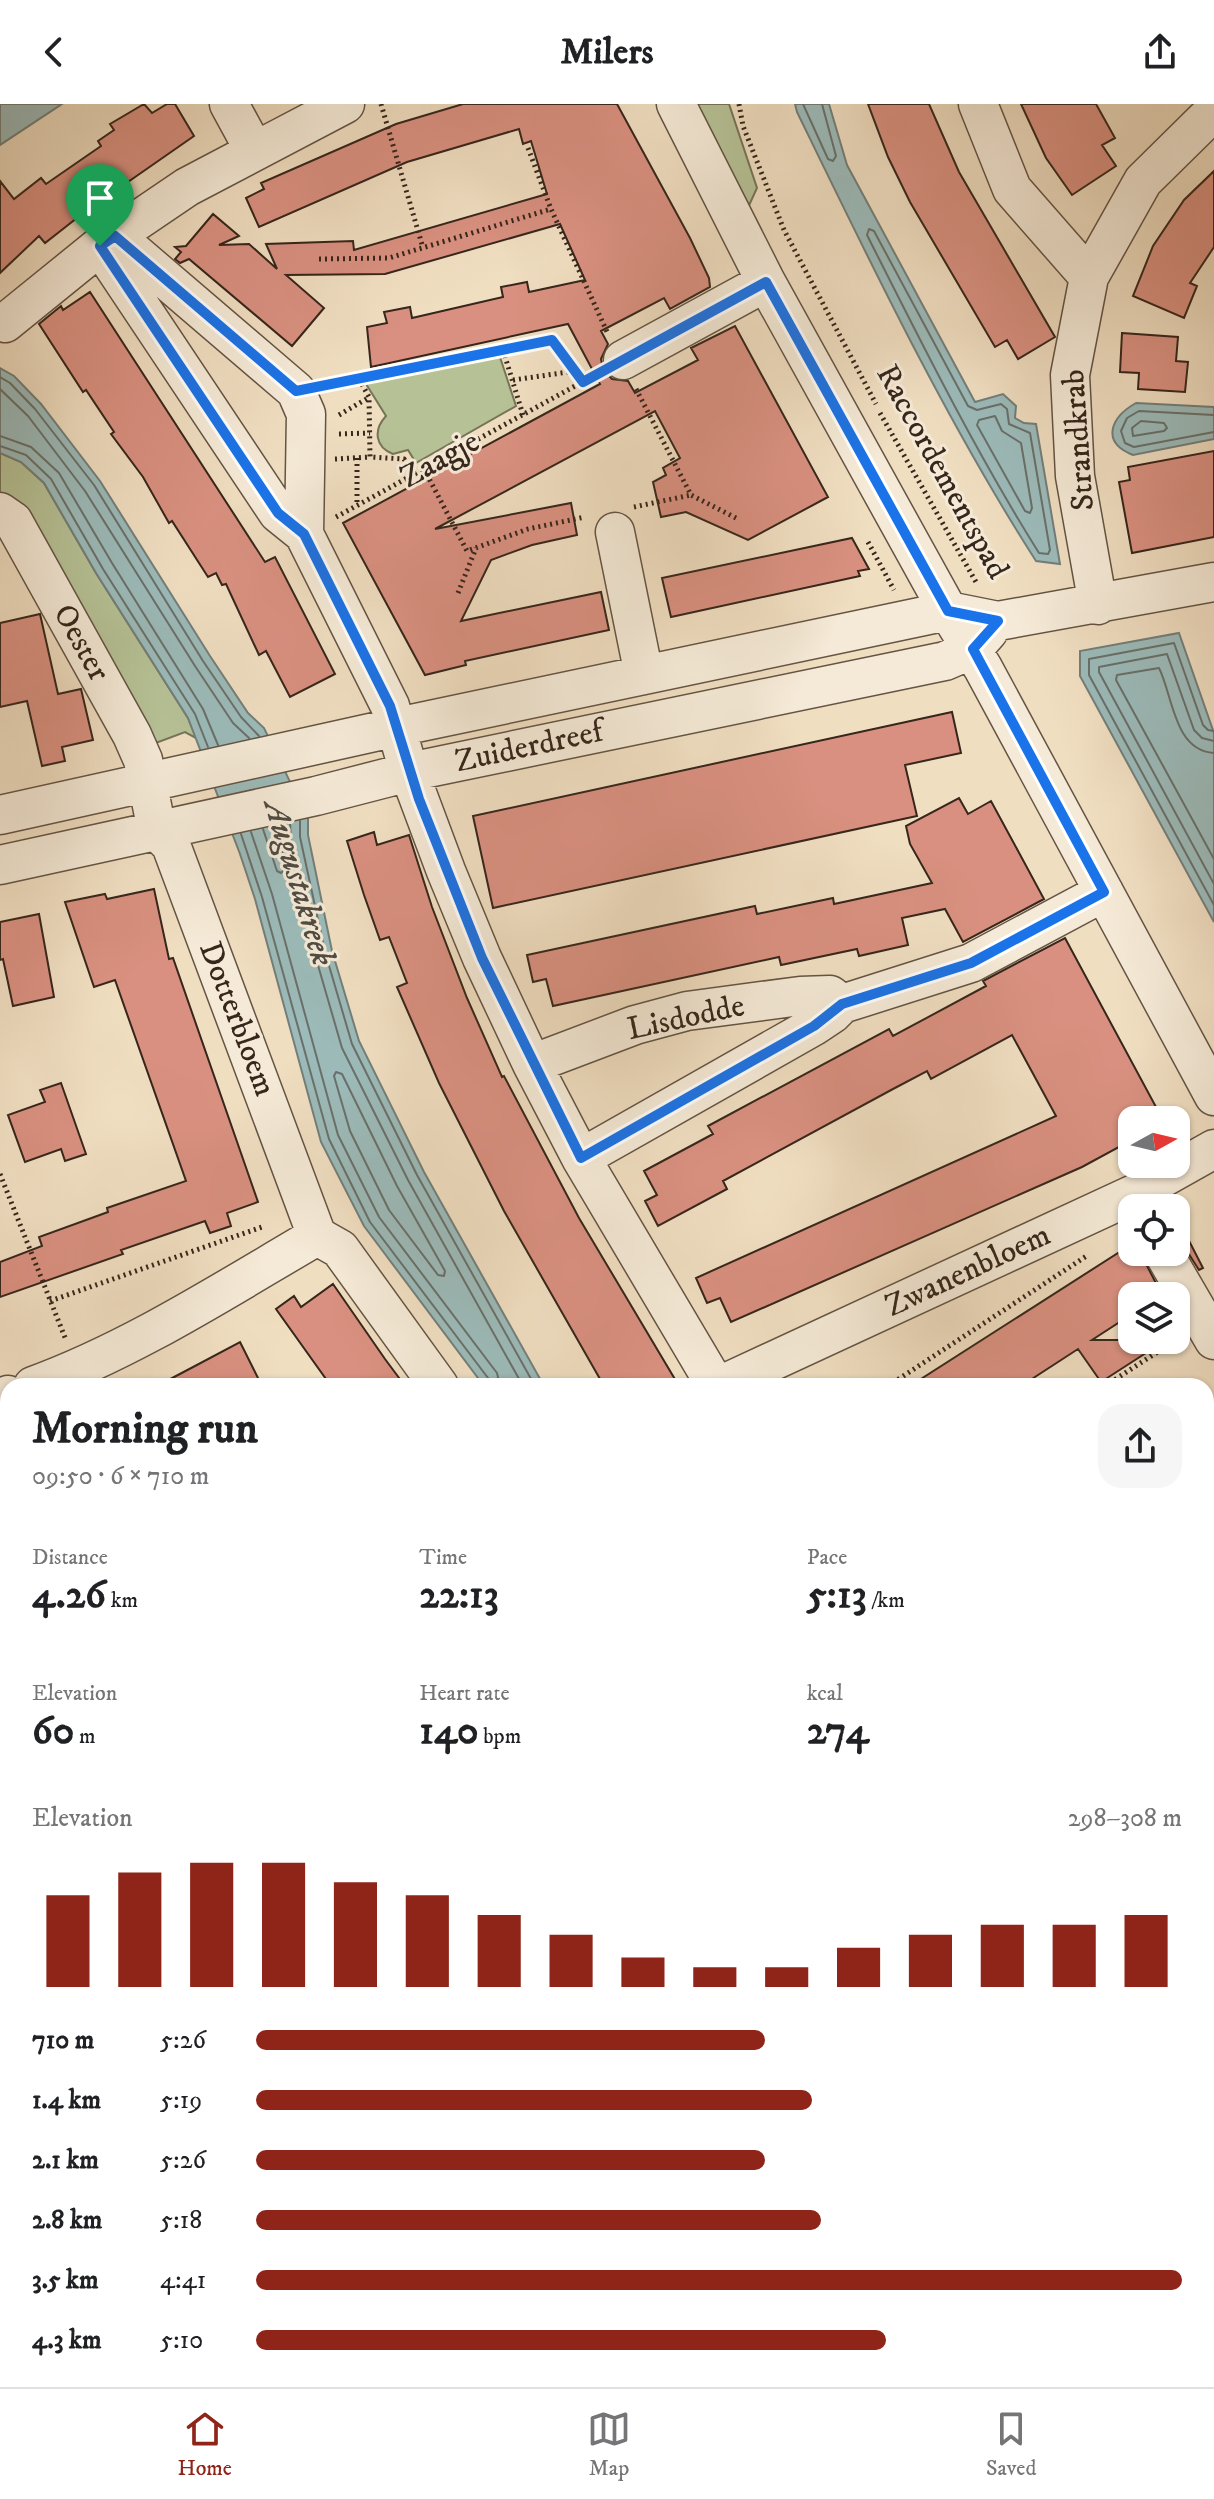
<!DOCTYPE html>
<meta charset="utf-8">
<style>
body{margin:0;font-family:"IM FELL DW Pica",serif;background:#f6f6f6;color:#202124;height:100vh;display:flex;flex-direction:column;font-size:30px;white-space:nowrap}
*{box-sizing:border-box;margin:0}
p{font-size:26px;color:#757577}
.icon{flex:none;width:44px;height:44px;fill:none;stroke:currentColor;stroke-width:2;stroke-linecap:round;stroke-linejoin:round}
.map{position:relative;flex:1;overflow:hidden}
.panel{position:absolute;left:0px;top:1274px;width:1214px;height:1010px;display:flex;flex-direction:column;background:#fff;border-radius:24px 24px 0 0;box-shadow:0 2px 6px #0004}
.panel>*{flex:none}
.needle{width:52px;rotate:82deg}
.buttons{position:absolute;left:1118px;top:1002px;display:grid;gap:16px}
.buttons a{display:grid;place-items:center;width:72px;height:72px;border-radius:16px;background:#fff;box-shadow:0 2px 6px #0004;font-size:40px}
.pin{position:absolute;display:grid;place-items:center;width:68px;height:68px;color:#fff;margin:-82px -34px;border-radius:50% 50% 50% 0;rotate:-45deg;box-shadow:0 0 8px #0007}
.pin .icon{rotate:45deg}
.round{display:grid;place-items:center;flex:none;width:84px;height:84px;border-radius:24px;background:#f6f6f6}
.overview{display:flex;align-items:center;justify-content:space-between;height:136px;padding:0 32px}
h1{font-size:44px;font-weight:800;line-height:60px}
.stats{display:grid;grid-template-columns:repeat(3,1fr);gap:12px;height:136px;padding:8px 32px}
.stats div{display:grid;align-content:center}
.stats b{font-size:40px;font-weight:800}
.stats small{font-size:22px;font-weight:400}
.stats p{font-size:22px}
.chart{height:224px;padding:16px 32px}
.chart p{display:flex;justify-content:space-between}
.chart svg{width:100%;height:144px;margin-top:8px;stroke:#8f2418;stroke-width:6}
ul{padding:0 32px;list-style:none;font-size:26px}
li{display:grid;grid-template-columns:128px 96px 1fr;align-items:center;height:60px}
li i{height:20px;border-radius:10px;background:#8f2418}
header{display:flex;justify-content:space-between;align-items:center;height:104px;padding:0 32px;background:#fff;font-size:36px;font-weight:800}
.tab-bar{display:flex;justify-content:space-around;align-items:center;height:112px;border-top:2px solid #e0e0e0;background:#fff;font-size:22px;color:#757577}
.tab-bar a{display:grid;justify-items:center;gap:4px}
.tab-bar .selected{color:#8f2418}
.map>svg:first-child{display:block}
.green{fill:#b6c296;stroke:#767458;stroke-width:2}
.water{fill:#9cbbba;stroke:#737f7a;stroke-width:2}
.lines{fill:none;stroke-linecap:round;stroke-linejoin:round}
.shore{stroke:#69706a;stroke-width:2}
.building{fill:#d99080;stroke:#36261b;stroke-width:2}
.minor-casing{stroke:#645444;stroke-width:41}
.path{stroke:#36261b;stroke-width:5;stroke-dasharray:2 4;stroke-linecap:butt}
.minor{stroke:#f5ead7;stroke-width:38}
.route-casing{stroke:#fff;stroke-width:16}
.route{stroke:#1a73e8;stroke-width:10}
.labels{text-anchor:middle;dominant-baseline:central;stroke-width:6;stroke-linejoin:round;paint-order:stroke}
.street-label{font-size:32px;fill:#36261b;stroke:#f5ead7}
.water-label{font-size:34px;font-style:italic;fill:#504b43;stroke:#f5ead7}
</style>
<header><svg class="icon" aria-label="back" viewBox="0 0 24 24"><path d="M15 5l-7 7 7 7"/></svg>Milers<svg class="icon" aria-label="share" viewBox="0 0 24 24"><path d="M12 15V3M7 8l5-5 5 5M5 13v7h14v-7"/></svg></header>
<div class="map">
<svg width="1214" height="2283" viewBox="0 0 1214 2283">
<rect width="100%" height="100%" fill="#f0dec1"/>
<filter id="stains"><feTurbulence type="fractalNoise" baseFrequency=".0025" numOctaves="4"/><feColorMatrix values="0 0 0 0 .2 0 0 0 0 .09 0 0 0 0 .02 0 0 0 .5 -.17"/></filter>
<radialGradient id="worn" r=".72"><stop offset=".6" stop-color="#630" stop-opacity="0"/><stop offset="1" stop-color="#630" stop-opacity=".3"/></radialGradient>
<path class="green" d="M689,0H729L757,84L746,108Z
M499,250L516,302L416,359L408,346L393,350C375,343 373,326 386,312L366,280Z
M0,349L21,358L44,379L96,469L188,614L196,634L185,628L153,640L0,394Z"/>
<path class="water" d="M0,0H62L0,41Z
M795,0H829L847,61L975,298L1003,290L1016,302L1015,314L1024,319L1036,320L1060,460L1036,457C945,315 871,160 797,8Z
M0,264L14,272L41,300L100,377L210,552L248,609L264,624L308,715V731L332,847L359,937L424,1068L544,1282H484L364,1122L321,1038L255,795L240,750L188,614L96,469L44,379L21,358L0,349Z
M1136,299L1214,303V335L1133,351C1100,338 1111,313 1136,299Z
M1179,529L1214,629V818L1080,572V547Z
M8,1741V1815L0,1818V1745Z"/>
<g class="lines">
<path class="shore" d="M803,0L828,55L833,57L836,52L822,0
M869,125L874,127L968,302L977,306L1001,300L1007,305L1009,320L1030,329L1050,446L1048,450L1039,449C975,347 921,238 867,131Z
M0,273L10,279L35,305L94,381L203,557L241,613L259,632
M0,285L28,312L85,387L195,562L233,619L249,634
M1214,311L1139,307L1127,314L1121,327L1125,339L1134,343L1214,328
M995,312L1002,327L1021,339L1032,404L1030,409L1025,407L977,321L979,316Z
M1141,317L1164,319L1167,324L1164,327L1133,332L1132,324Z
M0,332L31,343L59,369L112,459L203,605L218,641
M0,342L26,351L51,375L103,465L195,610L208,643
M1214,627L1208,626L1203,621L1174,539L1089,555V571L1214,801
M1214,637L1202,634L1194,626L1167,550L1099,563V568L1214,780
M1214,649C1174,647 1173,592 1159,564L1117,571L1116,576L1214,755
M300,717V733L325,848L352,940L417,1071L535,1282
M290,719L291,735L315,851L342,944L408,1076L523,1282
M263,725L277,767L281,769L285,765L278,722
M251,728L272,790L338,1031L379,1113L497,1269L500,1282
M241,730L262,793L329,1035L370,1118L488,1274L490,1282
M336,968L342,970L397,1082L445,1167L444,1172L438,1171L389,1106L350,1027L334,972Z"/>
</g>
<path class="building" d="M144,0L152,9L167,0H175L194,32L82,110L45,139L39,132L0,169V77L14,95L41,74L46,80L101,42L98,37L114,26L110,20Z
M463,0H617L690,134L709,174L710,183L670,205L664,194L601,227L608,240L601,255L603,266L612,275L628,277L635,289L698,256L691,244L735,222L828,393L748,436L686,408L661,413L653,378L666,371L663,364L680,354L655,307L435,425L571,399L577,431L532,441L491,456L461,517L601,488L609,526L465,557L466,561L425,571L343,419L600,280L568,220L371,263L367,223L387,219L384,208L410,203L412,214L503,193L501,183L527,178L529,188L585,176L560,120L385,170L286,171L324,204L292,242L189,155L180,159L175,155L181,148L175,143L186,142L213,110L239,132L219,141L249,140L277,165L266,140L353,137L354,146L547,90L531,37L523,40L519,25L407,58L259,123L246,94L264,85L261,79L396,20Z
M868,0H929L959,68L1055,233L1018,255L1007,236L995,243L910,98L888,53Z
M1021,0H1096L1115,34L1102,41L1116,62L1072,91L1046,54Z
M1214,67V143L1190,179L1197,182L1184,214L1133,192L1153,142L1184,96Z
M90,188L265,458L275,453L335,570L290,593L266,547L259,551L226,480L222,481L216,469L208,473L172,417L169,419L143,373L111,330L114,328L86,286L83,288L39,220L61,202L63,206Z
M1122,229L1178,233L1176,257L1188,258L1185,288L1138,285L1139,269L1120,268Z
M1214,347V433L1132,449L1119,378L1130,376L1128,363Z
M852,434L869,465L858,467L860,472L671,513L662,474Z
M40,510L58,590L81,585L93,636L62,643L65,657L42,662L27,597L0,603V519Z
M952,608L961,649L905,661L917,712L493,804L473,712Z
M959,694L968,710L991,697L1044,795L963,838L945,805L902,814L908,841L859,852L857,845L781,861L779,853L553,902L546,875L533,878L527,851L755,802L757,810L833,794L834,800L932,779L910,740L906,722Z
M374,728L377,741L409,731L432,803L467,894L502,973L504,972L579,1114L679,1282H604L504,1107L439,979L397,883L407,879L389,833L380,836L364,791L347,737Z
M154,785L169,855L173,854L258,1098L227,1109L231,1122L210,1129L205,1117L121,1146L123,1150L0,1193V1158L42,1142L39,1133L108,1108L107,1104L186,1077L115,876L94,883L65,798L105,790L107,795Z
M39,810L54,893L13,902L3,855L0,856V818Z
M1065,834L1163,1016H1132V1036L1082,1063L731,1218L720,1194L707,1199L696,1174L1056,1012L1012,931L931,975L927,967L893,985L723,1077L727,1085L658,1122L645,1097L657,1091L644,1067L713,1030L708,1022L889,925L893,932L986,882L983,877Z
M61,979L86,1050L65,1057L61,1045L25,1058L8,1011L45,998L40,986Z
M1185,1129L1203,1164L1199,1166L1178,1133Z
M1132,1140V1157L1142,1152L1162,1191L1132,1192V1210L1092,1236H1166L1101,1278L1078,1245L1021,1282H910Z
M333,1180L385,1255L405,1282H331L276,1205L294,1192L301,1203Z
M240,1238L262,1282H157L195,1262Z"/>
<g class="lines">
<g class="minor-casing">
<path id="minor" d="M229,0L254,46
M676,0L766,178L948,507L983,564L1214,992
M978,0L1012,85L1089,173
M115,132L296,287L306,310L304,430
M100,142L278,409L304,430L390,602L409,668L446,767L482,854L532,960L581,1054L716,1282
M5,219L100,142L187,83L345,0
M623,256L766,178
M0,408L13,417L132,631L143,656L157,727L171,741L317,1132C226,1185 132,1246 33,1282
M615,428L644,571
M1098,501L1075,372L1070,271L1089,173L1143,77L1214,7
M0,711L397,623L948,507L998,517L1214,478
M0,761L316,692L409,668L945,557L973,545L988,528
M532,960L635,921L687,907L800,892L830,891L842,900
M581,1054L814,922L832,910L842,900L971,859L1104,788
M317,1132L340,1145L439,1282
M1163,1148L1214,1236
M719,1282L1134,1090L1214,1045
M0,1294L8,1291
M1206,1581L1214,1578
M0,1601L8,1597
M1206,1775L1214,1812
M0,1880L8,1903
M103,2276L104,2283
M612,2276L613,2283
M961,2283L972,2276
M1204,2283L1214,2281"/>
</g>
<path class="path" d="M381,0L423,144
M739,0L743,22L784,126L876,300
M528,44L551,105L608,230
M319,155L389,154L551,105
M503,246L523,311
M359,275L369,293L370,353L404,355L413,371
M513,276L575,267
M326,281L552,236L583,278
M636,285L691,391L736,414
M880,309L976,478
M339,311L368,294
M339,330L370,329
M357,354V401
M335,355L370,353
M424,365L467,447L528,425L585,413
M634,403L691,391
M336,413L597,270
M868,438L894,486
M458,489L476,444
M0,1070L66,1236
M50,1197L262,1123
M888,1282L1088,1151
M1105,1282L1176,1236
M1206,1534L1214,1529"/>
<use href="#minor" class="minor"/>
</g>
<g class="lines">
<g class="route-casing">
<path id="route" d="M115,132L296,287L552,236L583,278L766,178L948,507L998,517L973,545L1104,788L971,859L842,900L814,922L581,1054L482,854L419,695L390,602L304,430L278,409L100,142Z"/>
</g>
<use href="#route" class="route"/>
</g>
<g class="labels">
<g class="street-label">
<text transform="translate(1079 336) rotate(-94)">Strandkrab</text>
<text transform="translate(440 356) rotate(-29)">Zaagje</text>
<text transform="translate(942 368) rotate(61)">Raccordementspad</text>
<text transform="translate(81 539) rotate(61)">Oester</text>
<text transform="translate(529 643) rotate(-12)">Zuiderdreef</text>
<text transform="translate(686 914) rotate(-12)">Lisdodde</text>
<text transform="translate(237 915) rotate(69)">Dotterbloem</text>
<text transform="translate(968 1167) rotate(-25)">Zwanenbloem</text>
</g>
<g class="water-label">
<text transform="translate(299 779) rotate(73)">Augustakreek</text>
</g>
</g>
<rect width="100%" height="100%" filter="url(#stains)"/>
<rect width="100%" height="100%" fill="url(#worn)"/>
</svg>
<div class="buttons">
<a><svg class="needle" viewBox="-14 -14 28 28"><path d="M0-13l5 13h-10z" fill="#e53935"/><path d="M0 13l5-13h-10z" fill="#757577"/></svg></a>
<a><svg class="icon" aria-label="locate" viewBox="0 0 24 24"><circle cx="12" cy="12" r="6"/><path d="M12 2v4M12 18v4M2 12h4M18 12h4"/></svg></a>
<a><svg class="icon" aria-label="layers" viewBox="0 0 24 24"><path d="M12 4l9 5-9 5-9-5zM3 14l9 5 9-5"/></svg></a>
</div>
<div class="pin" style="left:100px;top:142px;background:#1e9e55"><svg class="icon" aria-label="arrive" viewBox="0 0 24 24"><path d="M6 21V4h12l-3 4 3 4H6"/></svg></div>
<section class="panel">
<div class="overview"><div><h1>Morning run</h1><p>09:50 · 6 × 710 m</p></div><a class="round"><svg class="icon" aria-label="share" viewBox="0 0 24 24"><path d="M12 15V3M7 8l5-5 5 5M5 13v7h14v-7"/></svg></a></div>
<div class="stats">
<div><p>Distance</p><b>4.26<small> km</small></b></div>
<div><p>Time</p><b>22:13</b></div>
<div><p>Pace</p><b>5:13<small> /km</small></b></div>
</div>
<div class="stats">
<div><p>Elevation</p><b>60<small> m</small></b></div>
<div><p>Heart rate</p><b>140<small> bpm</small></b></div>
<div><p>kcal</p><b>274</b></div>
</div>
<div class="chart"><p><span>Elevation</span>298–308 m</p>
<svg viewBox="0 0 160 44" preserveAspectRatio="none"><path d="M5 44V16M15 44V9M25 44V6M35 44V6M45 44V12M55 44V16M65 44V22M75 44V28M85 44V35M95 44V38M105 44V38M115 44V32M125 44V28M135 44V25M145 44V25M155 44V22"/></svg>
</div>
<ul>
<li><b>710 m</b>5:26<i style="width:55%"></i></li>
<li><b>1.4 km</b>5:19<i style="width:60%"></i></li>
<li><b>2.1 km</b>5:26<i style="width:55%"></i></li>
<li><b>2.8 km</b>5:18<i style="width:61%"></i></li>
<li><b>3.5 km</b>4:41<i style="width:100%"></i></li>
<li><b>4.3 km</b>5:10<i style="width:68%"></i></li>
</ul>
</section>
</div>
<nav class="tab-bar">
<a class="selected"><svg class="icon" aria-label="home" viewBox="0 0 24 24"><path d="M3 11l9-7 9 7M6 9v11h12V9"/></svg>Home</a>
<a><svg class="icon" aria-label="map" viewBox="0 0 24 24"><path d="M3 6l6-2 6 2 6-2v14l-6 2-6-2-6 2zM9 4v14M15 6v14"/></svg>Map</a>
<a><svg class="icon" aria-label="saved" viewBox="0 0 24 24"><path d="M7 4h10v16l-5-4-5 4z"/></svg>Saved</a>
</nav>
